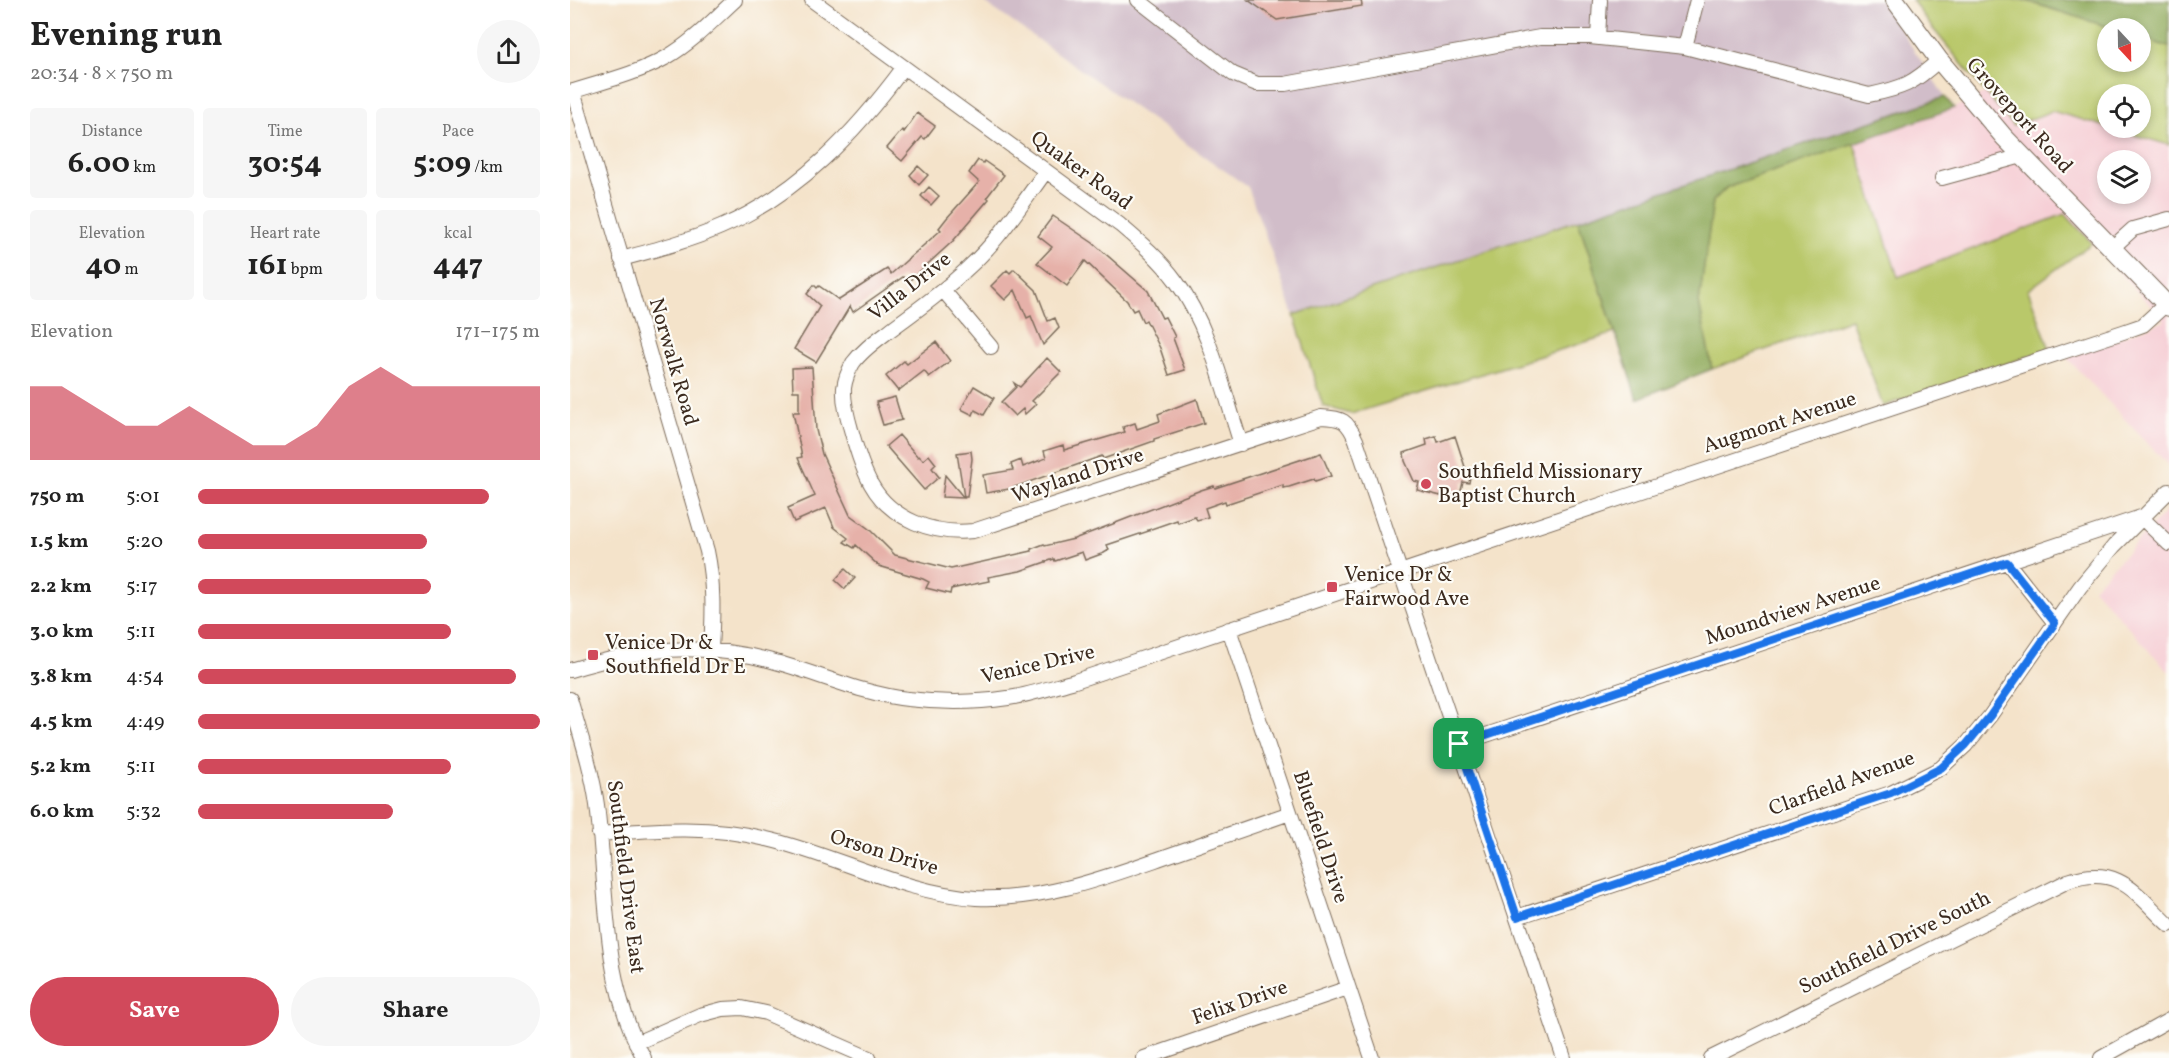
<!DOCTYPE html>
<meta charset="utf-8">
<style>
body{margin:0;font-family:Vollkorn,serif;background:#f6f6f6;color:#222;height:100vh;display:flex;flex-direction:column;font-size:22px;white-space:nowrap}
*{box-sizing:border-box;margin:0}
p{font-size:20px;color:#767676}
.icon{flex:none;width:33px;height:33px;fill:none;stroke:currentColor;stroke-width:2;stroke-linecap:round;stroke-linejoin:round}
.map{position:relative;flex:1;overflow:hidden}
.drawer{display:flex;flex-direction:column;background:#fff;width:570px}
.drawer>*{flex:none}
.needle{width:39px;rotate:158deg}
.buttons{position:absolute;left:1527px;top:18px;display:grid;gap:12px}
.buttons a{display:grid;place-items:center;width:54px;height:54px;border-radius:50%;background:#fff;box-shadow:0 3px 9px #0003;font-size:30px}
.pin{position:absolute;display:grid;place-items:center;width:51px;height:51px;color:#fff;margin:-26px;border-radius:12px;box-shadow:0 3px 9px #0006}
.round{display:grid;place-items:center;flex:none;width:63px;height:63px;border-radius:32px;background:#f6f6f6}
.summary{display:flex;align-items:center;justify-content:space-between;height:102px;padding:0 30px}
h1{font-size:33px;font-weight:700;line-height:45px}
.metrics{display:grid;grid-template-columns:repeat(3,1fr);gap:9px;height:102px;padding:6px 30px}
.metrics div{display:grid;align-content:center;border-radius:6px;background:#f6f6f6;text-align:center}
.metrics b{font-size:30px;font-weight:700}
.metrics small{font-size:16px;font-weight:400}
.metrics p{font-size:16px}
.chart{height:168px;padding:12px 30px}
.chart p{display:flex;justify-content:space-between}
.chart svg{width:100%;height:108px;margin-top:6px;fill:#d1495b;opacity:.7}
.action{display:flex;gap:12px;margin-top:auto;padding:12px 30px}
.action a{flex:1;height:69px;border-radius:36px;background:#d1495b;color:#fff;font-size:24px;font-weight:700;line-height:69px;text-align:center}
.action a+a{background:#f6f6f6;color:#222}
ul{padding:0 30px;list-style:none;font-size:20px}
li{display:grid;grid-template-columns:96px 72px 1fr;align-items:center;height:45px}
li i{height:15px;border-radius:8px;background:#d1495b}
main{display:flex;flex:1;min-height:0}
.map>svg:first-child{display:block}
.built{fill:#f6cfd6;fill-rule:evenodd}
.industrial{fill:#d1bdc9}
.green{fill:#b9c86a;stroke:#7a7944;stroke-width:1.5;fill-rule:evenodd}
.forest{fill:#92ac5e;stroke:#666b3e;stroke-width:1.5}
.building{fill:#e6b1a9}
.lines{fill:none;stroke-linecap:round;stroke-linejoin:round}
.minor-casing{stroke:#7c6b5a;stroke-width:16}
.major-casing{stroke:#7c6b5a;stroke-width:20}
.minor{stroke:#fff;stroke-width:14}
.major{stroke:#fff;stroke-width:18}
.route-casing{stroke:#fff;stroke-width:12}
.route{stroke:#1a73e8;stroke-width:8}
.poi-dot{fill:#d1495b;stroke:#fdfcf7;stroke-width:2}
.labels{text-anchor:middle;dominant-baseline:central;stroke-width:4.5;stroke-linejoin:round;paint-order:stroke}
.street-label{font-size:21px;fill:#3b2a1e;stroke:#fdfcf7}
.poi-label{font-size:21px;fill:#3b2a1e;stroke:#fdfcf7;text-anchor:start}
</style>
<main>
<section class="drawer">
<div class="summary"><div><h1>Evening run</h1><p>20:34 · 8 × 750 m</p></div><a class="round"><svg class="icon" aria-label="share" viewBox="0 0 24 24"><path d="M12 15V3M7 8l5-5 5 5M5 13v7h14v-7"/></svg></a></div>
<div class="metrics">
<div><p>Distance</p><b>6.00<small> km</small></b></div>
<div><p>Time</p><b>30:54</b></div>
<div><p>Pace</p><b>5:09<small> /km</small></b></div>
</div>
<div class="metrics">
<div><p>Elevation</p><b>40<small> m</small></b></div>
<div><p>Heart rate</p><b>161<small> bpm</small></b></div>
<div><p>kcal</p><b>447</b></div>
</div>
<div class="chart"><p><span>Elevation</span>171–175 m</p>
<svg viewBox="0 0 160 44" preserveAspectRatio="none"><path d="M0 44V14L10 14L20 22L30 30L40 30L50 22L60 30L70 38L80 38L90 30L100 14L110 6L120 14L130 14L140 14L150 14L160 14V44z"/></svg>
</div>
<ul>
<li><b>750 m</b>5:01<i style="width:85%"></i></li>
<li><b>1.5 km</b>5:20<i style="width:67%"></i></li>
<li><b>2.2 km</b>5:17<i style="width:68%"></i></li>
<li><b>3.0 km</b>5:11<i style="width:74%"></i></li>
<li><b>3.8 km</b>4:54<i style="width:93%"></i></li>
<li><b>4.5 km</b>4:49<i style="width:100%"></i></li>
<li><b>5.2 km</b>5:11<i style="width:74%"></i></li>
<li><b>6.0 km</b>5:32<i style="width:57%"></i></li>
</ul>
<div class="action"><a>Save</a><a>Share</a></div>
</section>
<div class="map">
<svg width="1599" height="1058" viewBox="0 0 1599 1058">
<rect width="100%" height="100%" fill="#fdfcf7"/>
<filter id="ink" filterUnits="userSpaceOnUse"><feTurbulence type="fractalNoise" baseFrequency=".0167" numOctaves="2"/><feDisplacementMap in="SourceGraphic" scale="12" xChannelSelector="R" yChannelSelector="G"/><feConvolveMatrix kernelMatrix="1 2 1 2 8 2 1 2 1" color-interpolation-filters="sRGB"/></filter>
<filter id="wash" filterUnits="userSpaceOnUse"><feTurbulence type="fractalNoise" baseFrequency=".008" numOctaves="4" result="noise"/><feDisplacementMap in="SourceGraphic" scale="24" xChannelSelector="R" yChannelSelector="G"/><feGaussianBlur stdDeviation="1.35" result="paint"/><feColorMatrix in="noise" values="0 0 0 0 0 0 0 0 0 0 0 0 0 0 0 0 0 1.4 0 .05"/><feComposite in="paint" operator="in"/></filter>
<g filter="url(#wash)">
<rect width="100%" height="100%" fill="#f4e3ca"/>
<path class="built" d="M1416,93L1443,126L1482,111L1599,145V466L1496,357L1595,321L1495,215L1328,277L1284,143L1384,108ZM1538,160H1570V194H1538Z
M1599,508V672L1523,588Z"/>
<path class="industrial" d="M411,0H1311L1375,97L724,315L678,187Z"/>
<path class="green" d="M1342,0H1453L1542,28H1538V62H1570L1571,38L1599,47V145L1482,111L1443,126L1360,25ZM1538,94H1570V128H1538Z
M1284,143L1328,277L1495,214L1522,243L1458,290L1480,349L1313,406L1281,319L1142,369L1129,303L1143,201L1156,188Z
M1008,220L1045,333L781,414L753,406L724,315Z"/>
<path class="forest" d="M1453,0H1599V47L1571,38L1570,28H1542Z
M1375,97L1384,108L1156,188L1143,201L1129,303L1142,369L1067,399L1008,220Z"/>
<g id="blocks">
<path class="building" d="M678,0H791L792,6L707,20Z
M347,113L365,126L355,139L352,137L332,161L317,148L332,130L334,132Z
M408,160L413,163L414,161L434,175L417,197L419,199L383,241L338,282L333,277L283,312L280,306L246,362L224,349L250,306L237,294L244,285L247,288L249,286L269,300L317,269L321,274L371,230L369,228L376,219L409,182L399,173Z
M348,166L358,175L349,185L340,175Z
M359,187L369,196L361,205L351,196Z
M483,216L523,243L578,291L592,318L595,317L605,337L603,338L615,370L599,375L590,348L576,320L573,322L567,309L563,311L557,301L515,261L497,286L467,263L482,247L468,236Z
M444,269L466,290L478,321L485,318L489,328L473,345L461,316L457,318L445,290L435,300L421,286L437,270L440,273Z
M366,342L380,361L359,377L354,371L328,391L316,376L334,361L337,364Z
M477,358L491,372L462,401L466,404L455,414L453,409L445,416L431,402L446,387L444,383L450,387Z
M242,367L246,430L252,454L280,515L299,529L325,555L381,569L462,551L461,549L474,544L475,546L504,539L631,490L644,486L645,488L751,453L761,476L745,481L744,479L719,487L713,488V485L656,504L655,501L635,508L638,517L627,520L625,517L608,523L607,520L578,530L579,531L537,545L539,550L534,553L515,560L512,552L485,561L484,559L450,571L418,577L419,581L381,589L380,594L356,588L359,582L353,579L309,566L286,545L284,548L274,542L278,538L264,527L256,508L224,522L218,508L245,496L228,458L232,457L223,412H229V391H223L222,368Z
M404,386L424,398L414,415L405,410L403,415L391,409Z
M325,397L332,420L313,425L306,402Z
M627,399L634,423L584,439V441L533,459L532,456L439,489L416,493L413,475L443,470L441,464L451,460L453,467L476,458L474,451L493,445L494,450L555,432L553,427L565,423L567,429L590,421L588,414Z
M329,435L348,457L349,456L353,460L359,455L366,464L362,468L369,477L354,490L316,446Z
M866,436L868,442L885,436L896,470L901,471L899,483L893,482L890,495L872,492L871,496L847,490L849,482L844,481L835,461L834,453L857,445L856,439Z
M401,451L402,459L397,497H394L387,453Z
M375,475L394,498L372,497Z
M275,569L285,578L275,589L265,580Z"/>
</g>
</g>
<g filter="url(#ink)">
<use href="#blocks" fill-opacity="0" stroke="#7c6b5a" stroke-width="1.5"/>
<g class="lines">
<g class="minor-casing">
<path id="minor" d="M242,0L550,225C570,242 590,259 606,281C640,327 653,389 671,444
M568,0L663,74L687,84H715L970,37H1020L1115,47L1299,95C1333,88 1343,84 1369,60
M1028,38L1030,0
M1115,47L1127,0
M3,91L137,551C144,584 143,615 141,649
M0,92C32,82 67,74 97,57C123,42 143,20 165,0
M476,171C452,204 429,240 399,267C376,289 350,308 324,327C310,338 294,348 283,363C279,370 275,380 274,388C273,403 278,419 282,433C287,451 292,468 301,484C321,520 364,535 403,531L751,417C773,418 777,420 786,440L994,1058
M1372,178L1452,156
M1542,248L1563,229L1599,219
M51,259C84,250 119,241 151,227C228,194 285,133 334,67
M373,290L421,347
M1437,562L1485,623
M659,629L802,1058
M0,670C74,648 126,641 202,661C247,673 292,694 338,699C371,703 405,703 438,698C460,695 483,687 505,681L1066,493L1553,332L1573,325L1596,304
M0,699C10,734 22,769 27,805C38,890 31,981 74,1058
M889,744L1571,517L1599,544
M29,834C87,829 143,825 201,840C270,857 334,893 406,898C471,901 531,879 591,858C634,843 677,828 720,813
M947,917L1321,793L1371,768L1396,745L1420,716L1510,587L1544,546L1599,491
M66,1043L130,1015L153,1009L172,1008L196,1013L299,1058
M574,1058L778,988
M1141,1058L1498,881C1549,864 1565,893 1599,925
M1531,1058L1599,1020"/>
</g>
<g class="major-casing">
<path id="major" d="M1325,0L1369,60L1434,137L1599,307"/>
</g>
<use href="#minor" class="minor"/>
<use href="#major" class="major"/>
</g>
</g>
<g class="lines" filter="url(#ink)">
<g class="route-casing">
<path id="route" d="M1437,562L1485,623L1420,716L1396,745L1371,768L1321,793L947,917L889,744Z"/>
</g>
<use href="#route" class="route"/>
</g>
<g class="poi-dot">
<circle cx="856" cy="484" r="6"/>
<rect x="756" y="581" width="12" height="12" rx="3"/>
<rect x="17" y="649" width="12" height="12" rx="3"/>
</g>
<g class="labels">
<g class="street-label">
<text transform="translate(1449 116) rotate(48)">Groveport Road</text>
<text transform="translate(511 171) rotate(36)">Quaker Road</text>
<text transform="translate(340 287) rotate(-38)">Villa Drive</text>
<text transform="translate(103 362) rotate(74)">Norwalk Road</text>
<text transform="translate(1210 423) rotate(-18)">Augmont Avenue</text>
<text transform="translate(508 476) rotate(-18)">Wayland Drive</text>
<text transform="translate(1223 611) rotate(-18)">Moundview Avenue</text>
<text transform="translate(468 665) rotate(-13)">Venice Drive</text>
<text transform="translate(1272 784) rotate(-20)">Clarfield Avenue</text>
<text transform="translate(750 837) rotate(72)">Bluefield Drive</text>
<text transform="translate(314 853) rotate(17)">Orson Drive</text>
<text transform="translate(55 877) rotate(83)">Southfield Drive East</text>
<text transform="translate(1325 943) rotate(-26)">Southfield Drive South</text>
<text transform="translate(670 1003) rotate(-19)">Felix Drive</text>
</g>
<g class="poi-label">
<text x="868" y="472">Southfield Missionary<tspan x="868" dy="24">Baptist Church</tspan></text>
<text x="774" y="575">Venice Dr &amp;<tspan x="774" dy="24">Fairwood Ave</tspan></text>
<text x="35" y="643">Venice Dr &amp;<tspan x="35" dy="24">Southfield Dr E</tspan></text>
</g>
</g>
</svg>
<div class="buttons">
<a><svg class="needle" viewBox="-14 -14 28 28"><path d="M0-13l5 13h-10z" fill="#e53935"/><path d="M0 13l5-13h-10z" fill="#767676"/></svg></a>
<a><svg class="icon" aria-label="locate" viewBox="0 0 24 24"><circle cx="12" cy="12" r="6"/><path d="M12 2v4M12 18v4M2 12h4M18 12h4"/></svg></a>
<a><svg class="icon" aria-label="layers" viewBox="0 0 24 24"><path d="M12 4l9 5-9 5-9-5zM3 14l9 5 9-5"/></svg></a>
</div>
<div class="pin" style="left:889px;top:744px;background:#1e9e55"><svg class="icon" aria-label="arrive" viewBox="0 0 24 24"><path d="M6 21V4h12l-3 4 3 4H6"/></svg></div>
</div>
</main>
